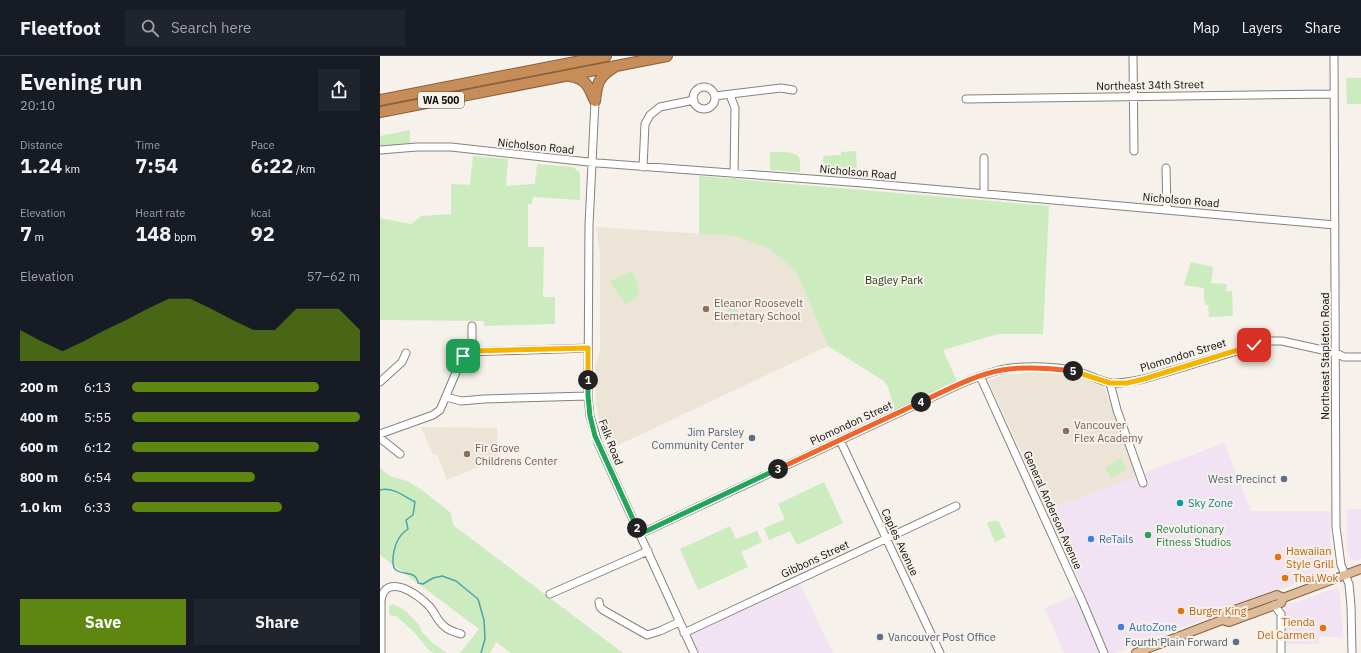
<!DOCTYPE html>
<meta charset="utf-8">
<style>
body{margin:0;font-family:"IBM Plex Sans",sans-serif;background:#20242c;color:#f1f3f6;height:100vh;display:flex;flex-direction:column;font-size:15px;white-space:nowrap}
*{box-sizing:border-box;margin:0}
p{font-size:13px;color:#9ea1a6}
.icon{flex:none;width:22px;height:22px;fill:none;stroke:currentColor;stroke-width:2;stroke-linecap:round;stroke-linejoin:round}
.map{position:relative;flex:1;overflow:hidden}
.details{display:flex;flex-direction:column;background:#171b24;width:380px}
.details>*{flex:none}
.pin{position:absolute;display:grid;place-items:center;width:34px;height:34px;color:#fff;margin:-17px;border-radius:8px;box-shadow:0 2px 6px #0006}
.km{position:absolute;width:20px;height:20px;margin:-10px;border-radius:50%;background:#222;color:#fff;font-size:11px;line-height:20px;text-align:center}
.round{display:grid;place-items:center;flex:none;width:42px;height:42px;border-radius:0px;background:#20242c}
.head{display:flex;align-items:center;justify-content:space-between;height:68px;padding:0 20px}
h1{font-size:22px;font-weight:700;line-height:30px}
.figures{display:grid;grid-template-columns:repeat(3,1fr);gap:6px;height:68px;padding:4px 20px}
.figures div{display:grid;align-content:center}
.figures b{font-size:20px;font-weight:700}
.figures small{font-size:11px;font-weight:400}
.figures p{font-size:11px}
.chart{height:112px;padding:8px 20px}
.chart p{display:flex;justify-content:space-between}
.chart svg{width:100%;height:72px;margin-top:4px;fill:#5d8711;opacity:.7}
.primary-button{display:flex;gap:8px;margin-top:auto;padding:8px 20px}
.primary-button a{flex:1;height:46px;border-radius:0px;background:#5d8711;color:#fff;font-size:16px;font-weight:700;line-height:46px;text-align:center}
.primary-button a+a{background:#20242c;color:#f1f3f6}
ul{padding:0 20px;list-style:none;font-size:13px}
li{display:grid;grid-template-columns:64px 48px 1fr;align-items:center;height:30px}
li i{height:10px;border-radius:5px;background:#5d8711}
header{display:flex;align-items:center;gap:24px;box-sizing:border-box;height:56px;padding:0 20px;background:#171b24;border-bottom:1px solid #363941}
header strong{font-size:19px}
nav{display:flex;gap:22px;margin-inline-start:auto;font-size:14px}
.search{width:280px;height:36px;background:#20242c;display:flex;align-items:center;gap:10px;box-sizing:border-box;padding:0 14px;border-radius:0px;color:#9ea1a6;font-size:15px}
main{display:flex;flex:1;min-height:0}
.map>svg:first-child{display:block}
.commercial{fill:#f1e2f4}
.built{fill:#ece4d6}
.green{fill:#ccebbf}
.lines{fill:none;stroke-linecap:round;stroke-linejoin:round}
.stream{stroke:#4ea2aa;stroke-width:1.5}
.minor-casing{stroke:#86827c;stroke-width:9}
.major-casing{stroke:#86603d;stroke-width:10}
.highway-casing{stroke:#86603d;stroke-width:12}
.minor{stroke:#fff;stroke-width:7}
.major{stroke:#ddbb9b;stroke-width:8}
.highway{stroke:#c68d58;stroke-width:10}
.split-1-casing{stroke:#fff;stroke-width:8}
.split-2-casing{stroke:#fff;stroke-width:8}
.split-3-casing{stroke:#fff;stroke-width:8}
.split-4-casing{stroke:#fff;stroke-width:8}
.split-5-casing{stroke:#fff;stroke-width:8}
.split-6-casing{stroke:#fff;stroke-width:8}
.split-1{stroke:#f5b400;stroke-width:5}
.split-2{stroke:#22a559;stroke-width:5}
.split-3{stroke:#22a559;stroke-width:5}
.split-4{stroke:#f0652b;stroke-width:5}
.split-5{stroke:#f0652b;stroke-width:5}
.split-6{stroke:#f5b400;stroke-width:5}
.education-dot{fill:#8d6e63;stroke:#f6f1ea;stroke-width:1.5}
.service-dot{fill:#5c6f8a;stroke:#f6f1ea;stroke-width:1.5}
.culture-dot{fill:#0f9aa8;stroke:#f6f1ea;stroke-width:1.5}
.leisure-dot{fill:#2e9e5b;stroke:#f6f1ea;stroke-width:1.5}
.shop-dot{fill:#3f7fe0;stroke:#f6f1ea;stroke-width:1.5}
.food-dot{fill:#e8710a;stroke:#f6f1ea;stroke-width:1.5}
.labels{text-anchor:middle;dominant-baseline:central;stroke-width:4;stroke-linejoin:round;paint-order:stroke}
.shield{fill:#f6f1ea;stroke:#54514d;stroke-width:1}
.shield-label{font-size:10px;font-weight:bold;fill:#0e0c0a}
.street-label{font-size:11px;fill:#0e0c0a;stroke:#f6f1ea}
.park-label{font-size:11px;fill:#244313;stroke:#f6f1ea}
.education-label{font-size:11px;fill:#785e54;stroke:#f6f1ea;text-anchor:start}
.service-label{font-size:11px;fill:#4e5e75;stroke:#f6f1ea;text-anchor:end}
.culture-label{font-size:11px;fill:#0d838f;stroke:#f6f1ea;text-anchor:start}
.leisure-label{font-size:11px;fill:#27864d;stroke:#f6f1ea;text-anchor:start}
.shop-label{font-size:11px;fill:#366cbe;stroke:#f6f1ea;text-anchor:start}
.food-label{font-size:11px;fill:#c56008;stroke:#f6f1ea;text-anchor:start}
</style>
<header>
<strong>Fleetfoot</strong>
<div class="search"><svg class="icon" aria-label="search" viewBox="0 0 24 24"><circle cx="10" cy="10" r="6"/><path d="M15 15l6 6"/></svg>Search here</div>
<nav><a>Map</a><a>Layers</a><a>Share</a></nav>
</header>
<main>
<section class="details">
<div class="head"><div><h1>Evening run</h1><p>20:10</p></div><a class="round"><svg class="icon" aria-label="share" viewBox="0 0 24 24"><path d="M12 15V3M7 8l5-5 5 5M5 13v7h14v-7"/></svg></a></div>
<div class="figures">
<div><p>Distance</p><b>1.24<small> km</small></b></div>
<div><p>Time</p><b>7:54</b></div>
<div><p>Pace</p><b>6:22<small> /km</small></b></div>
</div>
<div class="figures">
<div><p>Elevation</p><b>7<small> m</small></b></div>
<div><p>Heart rate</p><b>148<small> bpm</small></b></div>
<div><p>kcal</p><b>92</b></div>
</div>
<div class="chart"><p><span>Elevation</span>57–62 m</p>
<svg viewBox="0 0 160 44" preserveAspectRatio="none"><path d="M0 44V25L10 32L20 38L30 32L40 25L50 19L60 12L70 6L80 6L90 12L100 19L110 25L120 25L130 12L140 12L150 12L160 25V44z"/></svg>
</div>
<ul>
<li><b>200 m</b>6:13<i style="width:82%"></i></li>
<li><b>400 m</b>5:55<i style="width:100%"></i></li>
<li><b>600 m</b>6:12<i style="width:82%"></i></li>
<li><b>800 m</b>6:54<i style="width:54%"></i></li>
<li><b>1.0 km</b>6:33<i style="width:66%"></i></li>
</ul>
<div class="primary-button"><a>Save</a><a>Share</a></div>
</section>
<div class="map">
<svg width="981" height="597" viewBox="0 0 981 597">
<rect width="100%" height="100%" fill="#f6f1ea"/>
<path class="commercial" d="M844,387L871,455H951L950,480L951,514L735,597H684L665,552L704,536L668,453Z
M967,453H981V503L974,505L970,502L967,494Z
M420,528L453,597H318L310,579Z
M956,532L959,533L961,552L963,581H939V588H905V550Z"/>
<path class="built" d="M216,171L355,180L388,192L416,215L448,290L230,393L220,369L216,349L215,310L220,296V198Z
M665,316L687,319L708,324L724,331L758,420L668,453L608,325L622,319L644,317Z
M41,371L117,372L118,403L67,424L57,398L53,399Z"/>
<path class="green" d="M966,22H981V48H967Z
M30,74V87L0,90V80Z
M476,95L477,121L444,118L443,100L461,99V96Z
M390,96C397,96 414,95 418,100C421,103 420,112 420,116L390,114Z
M93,100L128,103L126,130L155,128L157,108L193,111L200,117V144L153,141L152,148H148V191H164L163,241H175V268L104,270V265L0,264V162L31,168L41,160L71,158V128L90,129Z
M319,120L669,150L663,278H618L563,294L577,325L515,355L508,331L504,325L448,290L416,215L388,192L355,180L319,178Z
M811,206L833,211L831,227L847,228L846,235H852L853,260L829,261L828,249H826L824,243V232L804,229Z
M251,216L253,217C260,234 263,240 245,248C241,239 234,234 230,225Z
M351,245L354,246L362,265L355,270L344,248Z
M741,402L747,413L731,422L725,412Z
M0,412L10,420L27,425L42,434L71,457L73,469L243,597H131L116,586L110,597H80L99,573L0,499Z
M444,426L463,467L417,489L410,475L389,484L384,472L405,463L398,448Z
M615,464L619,466L626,481L615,486L607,467Z
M350,470L356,483L377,475L382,486L361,496L368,511L318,534L300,493Z
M13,548L26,555L39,569L42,576L54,588L67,597H53L48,593L34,576L16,560H12L9,558V550Z"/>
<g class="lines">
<path class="stream" d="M0,434C12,430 25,441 35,446L33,459L26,464L28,473C25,475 20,480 18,484C14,491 10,509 16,514C24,520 36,514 38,527L43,528L53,522L62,520L76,525L98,543L104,564L105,583L101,597"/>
<g class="minor-casing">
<path id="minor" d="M753,0L754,95
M954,0L956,471L961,509L969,528L971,550L972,597
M313 42a11 11 0 1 1 22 0a11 11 0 1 1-22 0Z
M350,39L355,52L354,118
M335,40L401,32L413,34
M586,43L954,38
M215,45L209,169L208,340L210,360L218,387L314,597
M0,94L37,91H71L218,107L483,127L955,169
M604,102V138
M263,111L265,68L270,59L280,51L314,44
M786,112L787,154
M92,270V295
M600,320L703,547L724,597
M0,326L22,306L26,297
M730,327L737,354L763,427
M66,341L81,345L104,343L208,340
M0,378L53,359L60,354L83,300L87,296L208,292
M0,382L20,398
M460,384L560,597
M260,478L574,331C589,324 604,318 620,314C643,309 672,310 696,315C708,318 719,325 731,327C742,328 753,325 764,323L890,285H902L956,297L964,301H981
M170,538L268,495
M219,546L220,551L223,554L267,579L280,575L299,566
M894,549L901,558V597
M304,577L576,450
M1,597V544C6,516 38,538 49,550C55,556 57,565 64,570C69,575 75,576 81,578"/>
</g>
<g class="major-casing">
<path id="major" d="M842,564L846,557L897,539L903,542
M756,597L842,564L849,566L901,547L903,542L981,513"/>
</g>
<g class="highway-casing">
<path id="highway" d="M190,20C207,23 208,30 215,45
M0,44L226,0
M215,45C217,28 218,21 233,12
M0,56L287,0"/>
</g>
<use href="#minor" class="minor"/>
<use href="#major" class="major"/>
<use href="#highway" class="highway"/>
</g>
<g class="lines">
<g class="split-1-casing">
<path id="split-1" d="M83,300L87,296L92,295L208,292V324"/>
</g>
<g class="split-2-casing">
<path id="split-2" d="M208,324V340L210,360L215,380L257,472"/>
</g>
<g class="split-3-casing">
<path id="split-3" d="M257,472L260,478L398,413"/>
</g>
<g class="split-4-casing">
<path id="split-4" d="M398,413L541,346"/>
</g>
<g class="split-5-casing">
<path id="split-5" d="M541,346C567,334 594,319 622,314C645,310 669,312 693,315"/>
</g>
<g class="split-6-casing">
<path id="split-6" d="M693,315L730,327H747L764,323L874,289"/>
</g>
<use href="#split-1" class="split-1"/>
<use href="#split-2" class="split-2"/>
<use href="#split-3" class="split-3"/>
<use href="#split-4" class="split-4"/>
<use href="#split-5" class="split-5"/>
<use href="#split-6" class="split-6"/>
</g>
<g class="education-dot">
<circle cx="326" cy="253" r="4"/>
<circle cx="686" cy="375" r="4"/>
<circle cx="87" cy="398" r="4"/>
</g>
<g class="service-dot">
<circle cx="372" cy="382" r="4"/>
<circle cx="904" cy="423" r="4"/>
<circle cx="500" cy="581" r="4"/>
<circle cx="856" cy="586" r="4"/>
</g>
<circle class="culture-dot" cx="800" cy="447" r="4"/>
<circle class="leisure-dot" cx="768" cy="479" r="4"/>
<g class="shop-dot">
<circle cx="711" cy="483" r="4"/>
<circle cx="741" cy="571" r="4"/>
</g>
<g class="food-dot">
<circle cx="898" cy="501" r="4"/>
<circle cx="905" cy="522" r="4"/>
<circle cx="801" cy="555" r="4"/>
<circle cx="943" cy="572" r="4"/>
</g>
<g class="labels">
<rect class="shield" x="38" y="36" width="46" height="16" rx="3"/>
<g class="shield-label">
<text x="61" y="44">WA 500</text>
</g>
<g class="street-label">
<text transform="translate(770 29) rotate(-1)">Northeast 34th Street</text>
<text transform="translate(156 90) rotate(6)">Nicholson Road</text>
<text transform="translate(478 116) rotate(5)">Nicholson Road</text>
<text transform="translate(801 144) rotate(5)">Nicholson Road</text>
<text transform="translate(803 299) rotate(-17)">Plomondon Street</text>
<text transform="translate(945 300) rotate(-90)">Northeast Stapleton Road</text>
<text transform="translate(471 367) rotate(-25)">Plomondon Street</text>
<text transform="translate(231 386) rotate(69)">Falk Road</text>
<text transform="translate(673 454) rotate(66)">General Anderson Avenue</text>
<text transform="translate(520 486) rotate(65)">Caples Avenue</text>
<text transform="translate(435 503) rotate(-25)">Gibbons Street</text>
</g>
<g class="park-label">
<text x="514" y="224">Bagley Park</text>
</g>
<g class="education-label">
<text x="334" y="247">Eleanor Roosevelt<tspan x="334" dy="13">Elemetary School</tspan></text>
<text x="694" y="369">Vancouver<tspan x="694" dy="13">Flex Academy</tspan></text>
<text x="95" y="392">Fir Grove<tspan x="95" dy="13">Childrens Center</tspan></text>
</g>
<g class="service-label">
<text x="364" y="376">Jim Parsley<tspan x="364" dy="13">Community Center</tspan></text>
<text x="896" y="423">West Precinct</text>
<text x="508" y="581" text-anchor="start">Vancouver Post Office</text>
<text x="848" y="586">Fourth Plain Forward</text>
</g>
<g class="culture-label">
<text x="808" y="447">Sky Zone</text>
</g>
<g class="leisure-label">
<text x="776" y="473">Revolutionary<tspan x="776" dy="13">Fitness Studios</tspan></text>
</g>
<g class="shop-label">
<text x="719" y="483">ReTails</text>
<text x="749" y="571">AutoZone</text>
</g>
<g class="food-label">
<text x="906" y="495">Hawaiian<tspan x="906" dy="13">Style Grill</tspan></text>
<text x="913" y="522">Thai Wok</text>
<text x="809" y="555">Burger King</text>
<text x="935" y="566" text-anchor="end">Tienda<tspan x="935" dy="13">Del Carmen</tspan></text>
</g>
</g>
</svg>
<div class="pin" style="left:83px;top:300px;background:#1e9e55"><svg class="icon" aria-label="arrive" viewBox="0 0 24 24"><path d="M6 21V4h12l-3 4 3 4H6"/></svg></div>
<div class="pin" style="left:874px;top:289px;background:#d93025"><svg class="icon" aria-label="check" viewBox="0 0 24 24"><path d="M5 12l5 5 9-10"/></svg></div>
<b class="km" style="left:208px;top:324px">1</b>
<b class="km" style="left:257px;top:472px">2</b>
<b class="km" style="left:398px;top:413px">3</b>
<b class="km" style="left:541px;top:346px">4</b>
<b class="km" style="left:693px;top:315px">5</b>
</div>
</main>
